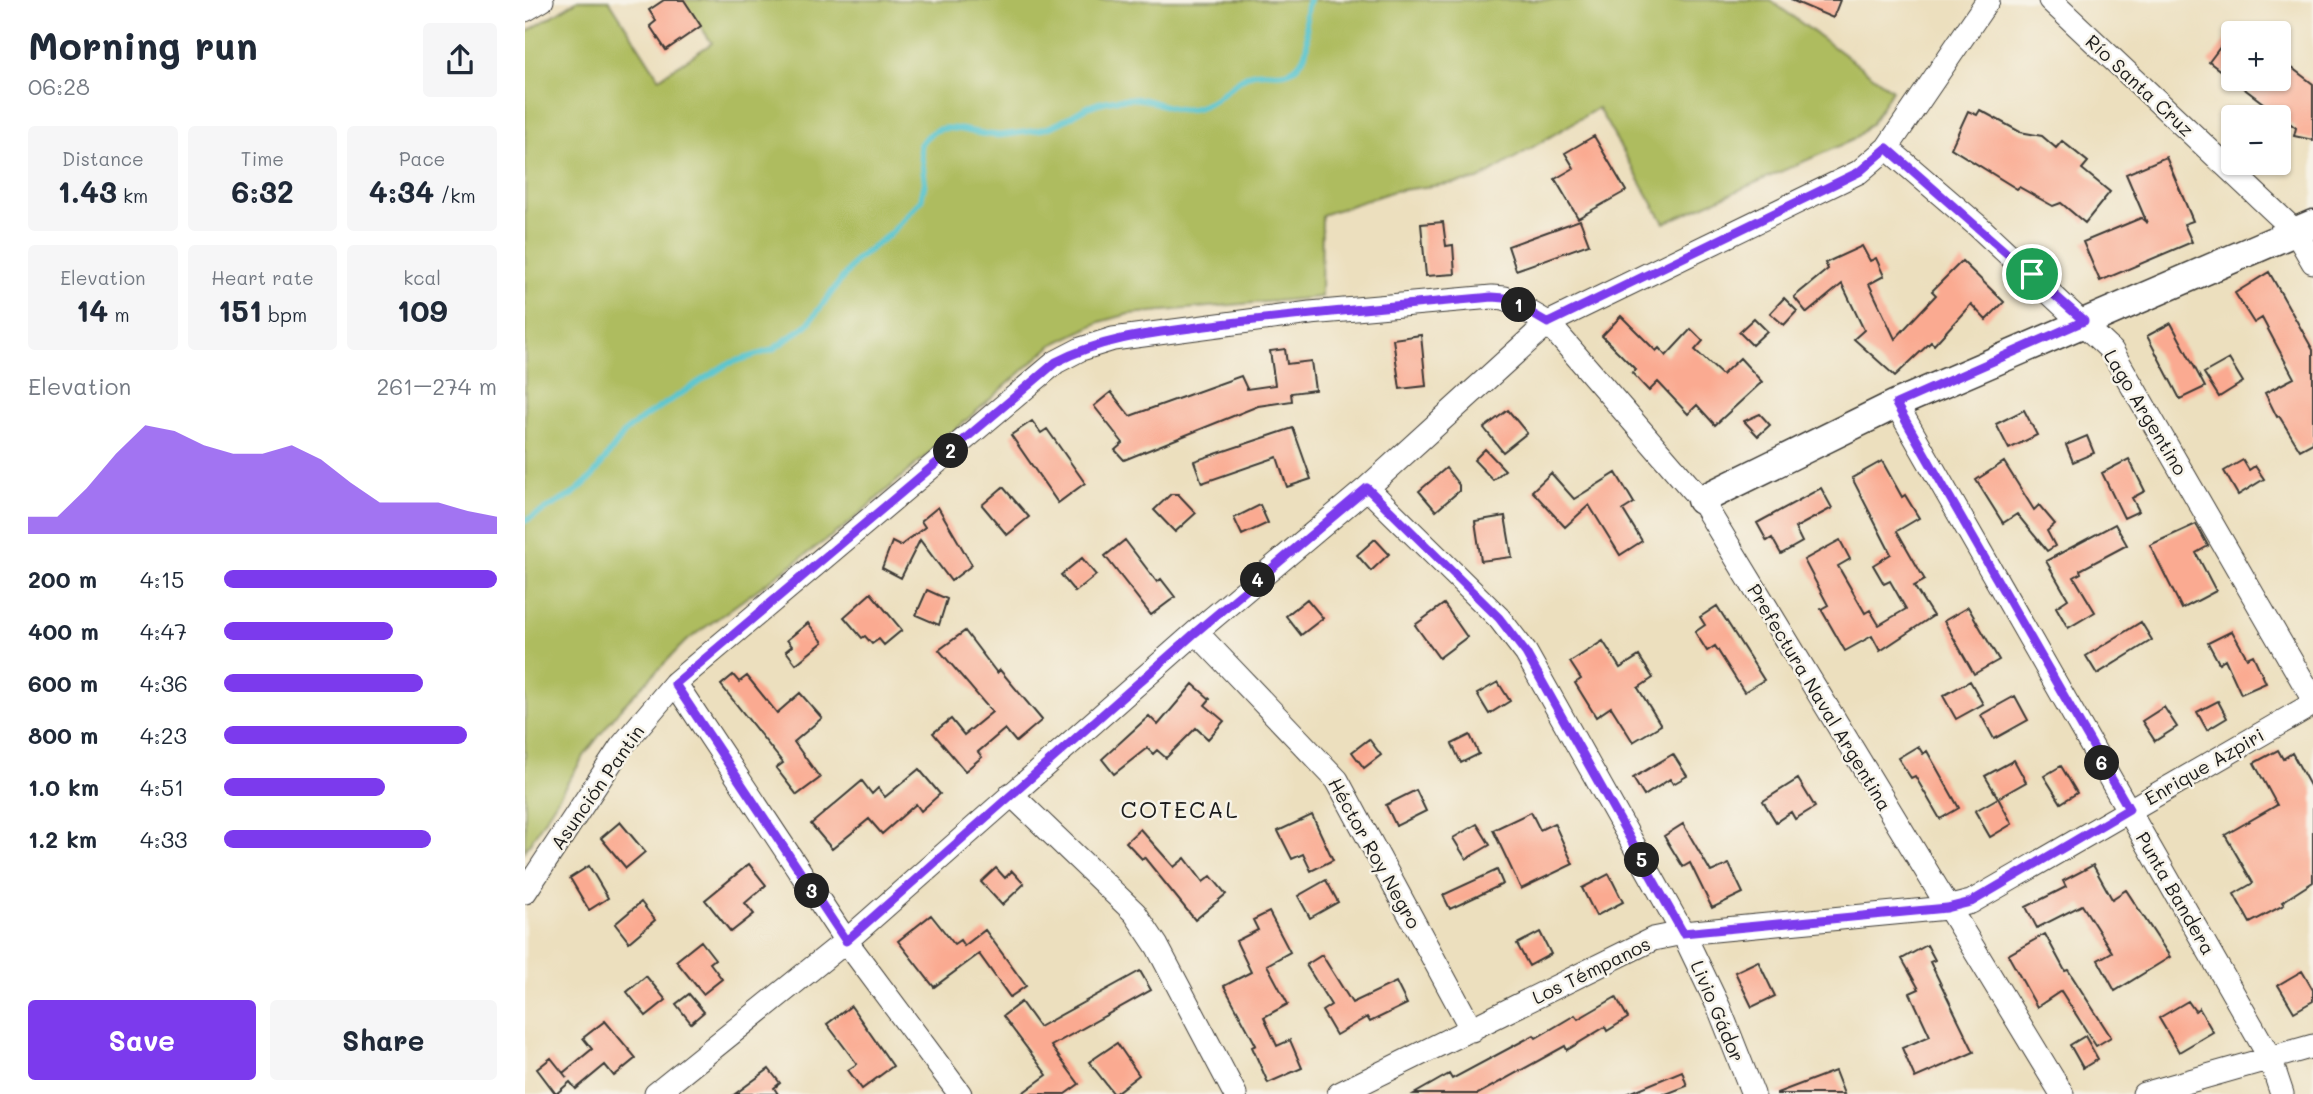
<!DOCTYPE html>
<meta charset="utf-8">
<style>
body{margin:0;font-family:Mali,sans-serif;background:#f6f6f7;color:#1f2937;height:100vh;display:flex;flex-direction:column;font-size:26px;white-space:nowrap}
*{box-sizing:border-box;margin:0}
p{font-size:23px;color:#747a83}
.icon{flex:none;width:38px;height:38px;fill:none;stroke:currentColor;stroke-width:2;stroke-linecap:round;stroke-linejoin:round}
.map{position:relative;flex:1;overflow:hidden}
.panel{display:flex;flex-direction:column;background:#fff;width:525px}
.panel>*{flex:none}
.controls{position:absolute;left:1696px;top:21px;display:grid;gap:14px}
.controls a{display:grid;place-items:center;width:70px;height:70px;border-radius:7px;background:#fff;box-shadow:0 2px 5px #0004;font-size:35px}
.pin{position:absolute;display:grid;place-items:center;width:60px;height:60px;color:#fff;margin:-30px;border:4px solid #fff;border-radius:50%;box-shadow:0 2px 7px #0007}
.km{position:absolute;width:35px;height:35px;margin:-18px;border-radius:50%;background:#222;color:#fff;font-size:19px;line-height:35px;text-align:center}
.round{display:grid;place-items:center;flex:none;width:74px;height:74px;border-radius:7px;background:#f6f6f7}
.head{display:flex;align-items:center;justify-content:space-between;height:119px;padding:0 28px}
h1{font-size:38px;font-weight:800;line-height:52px}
.metrics{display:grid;grid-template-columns:repeat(3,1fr);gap:10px;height:119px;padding:7px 28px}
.metrics div{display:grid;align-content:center;border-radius:7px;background:#f6f6f7;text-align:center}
.metrics b{font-size:30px;font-weight:800}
.metrics small{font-size:19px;font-weight:400}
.metrics p{font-size:19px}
.chart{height:196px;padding:14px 28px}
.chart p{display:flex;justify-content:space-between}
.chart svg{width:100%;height:126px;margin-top:7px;fill:#7c3aed;opacity:.7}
.action{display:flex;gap:14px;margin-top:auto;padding:14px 28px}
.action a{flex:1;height:80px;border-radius:7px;background:#7c3aed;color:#fff;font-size:28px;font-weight:800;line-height:80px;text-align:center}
.action a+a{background:#f6f6f7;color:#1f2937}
ul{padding:0 28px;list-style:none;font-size:23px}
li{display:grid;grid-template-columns:112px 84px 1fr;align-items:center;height:52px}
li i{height:18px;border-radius:9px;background:#7c3aed}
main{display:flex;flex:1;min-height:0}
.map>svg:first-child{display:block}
.green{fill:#aebc5f;stroke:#656c3e;stroke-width:2}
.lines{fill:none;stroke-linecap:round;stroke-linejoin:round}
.stream{stroke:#57c4ce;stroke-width:6}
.building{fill:#faaa91}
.minor-casing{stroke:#3b3934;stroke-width:25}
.tertiary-casing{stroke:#3b3934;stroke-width:31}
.minor{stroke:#fff;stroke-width:23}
.tertiary{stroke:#fff;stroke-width:28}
.route-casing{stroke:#fff;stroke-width:14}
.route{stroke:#7c3aed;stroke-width:9}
.labels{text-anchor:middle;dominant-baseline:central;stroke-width:5;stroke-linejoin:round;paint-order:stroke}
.street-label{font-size:19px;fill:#1c1c1c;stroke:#f7f3e8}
.quarter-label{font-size:23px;letter-spacing:2px;fill:#1c1c1c;stroke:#f7f3e8}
</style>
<main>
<section class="panel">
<div class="head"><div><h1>Morning run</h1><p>06:28</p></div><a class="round"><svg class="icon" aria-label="share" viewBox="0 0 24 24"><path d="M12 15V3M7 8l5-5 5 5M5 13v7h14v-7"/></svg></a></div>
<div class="metrics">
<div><p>Distance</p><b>1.43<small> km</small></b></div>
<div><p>Time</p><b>6:32</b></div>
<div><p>Pace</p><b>4:34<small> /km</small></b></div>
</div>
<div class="metrics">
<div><p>Elevation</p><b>14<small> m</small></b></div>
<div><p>Heart rate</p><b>151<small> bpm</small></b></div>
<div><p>kcal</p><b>109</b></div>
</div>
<div class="chart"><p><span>Elevation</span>261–274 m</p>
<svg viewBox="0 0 160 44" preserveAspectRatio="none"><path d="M0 44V38L10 38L20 28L30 16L40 6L50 8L60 13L70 16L80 16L90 13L100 18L110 26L120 33L130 33L140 33L150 36L160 38V44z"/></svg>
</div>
<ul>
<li><b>200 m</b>4:15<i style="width:100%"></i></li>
<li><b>400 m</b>4:47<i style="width:62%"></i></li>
<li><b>600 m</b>4:36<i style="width:73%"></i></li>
<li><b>800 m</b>4:23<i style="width:89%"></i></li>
<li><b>1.0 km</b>4:51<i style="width:59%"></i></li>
<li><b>1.2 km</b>4:33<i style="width:76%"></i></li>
</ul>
<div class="action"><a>Save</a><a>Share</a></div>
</section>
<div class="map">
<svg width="1788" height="1094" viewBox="0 0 1788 1094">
<rect width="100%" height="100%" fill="#f7f3e8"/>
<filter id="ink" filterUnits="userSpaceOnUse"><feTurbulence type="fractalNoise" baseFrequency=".0143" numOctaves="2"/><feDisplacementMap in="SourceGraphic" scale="14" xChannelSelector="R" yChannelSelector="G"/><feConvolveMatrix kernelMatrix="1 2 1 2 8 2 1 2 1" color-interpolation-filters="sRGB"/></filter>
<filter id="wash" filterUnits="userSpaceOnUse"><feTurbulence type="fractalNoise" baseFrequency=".00686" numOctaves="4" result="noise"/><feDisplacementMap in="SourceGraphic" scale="28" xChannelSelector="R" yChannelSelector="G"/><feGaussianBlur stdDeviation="1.57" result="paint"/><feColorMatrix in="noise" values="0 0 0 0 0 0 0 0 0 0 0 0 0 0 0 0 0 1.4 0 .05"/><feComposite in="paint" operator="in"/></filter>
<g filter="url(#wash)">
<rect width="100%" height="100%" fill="#ecdfbe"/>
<path class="green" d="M53,0H84L134,78L187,43L157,0H1245L1367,90L1346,124L1328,140L1139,223L1073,108L953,180L869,191L797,215L796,297L604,314L575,322L527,345L323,524L160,642L95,709L61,753L0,851V33Z"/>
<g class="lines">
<path class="stream" d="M0,521L48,494L67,477L100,432L118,418L202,364L247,350L282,325L331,260L365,234L396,200L400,182L395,145C415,112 447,138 477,135C492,133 510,132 525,127C545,120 560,104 583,101C592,99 605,98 615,99C632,101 648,112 667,109C692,104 704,83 726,74C742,68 758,79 772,66C792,47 774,22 784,0"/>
</g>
<g id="blocks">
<path class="building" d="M139,0H159L176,26L141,50L125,26L131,21L124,10Z
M1266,0H1315L1308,18Z
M1708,30V79H1754V58L1788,84V140L1769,136L1771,128L1684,62Z
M1455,110L1495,132L1517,136L1531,148L1537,141L1563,162L1557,169L1585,192L1560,223L1536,203L1528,206L1494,187L1492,189L1426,148L1443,111L1452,115Z
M1069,136L1101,191L1053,218L1030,179L1049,168L1040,153Z
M1641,157L1668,221L1659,224L1667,242L1575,281L1558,242L1616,218L1622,223L1601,174Z
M1055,220L1064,244L991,270L983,246Z
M918,222L921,246L928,245L930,274L901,276L896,224Z
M1337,246L1345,261L1351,258L1359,276L1344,284L1370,339L1411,295L1407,291L1437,261L1479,302L1461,320L1446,304L1409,345L1406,342L1370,376L1329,339L1339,330L1317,284L1282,313L1269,297L1303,269L1300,263Z
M1744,272L1788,350V443L1775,450L1754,416L1752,417L1740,393L1769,378L1737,318L1729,323L1710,293Z
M1259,298L1272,311L1259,325L1245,313Z
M1096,316L1131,351L1134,348L1141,356L1166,329L1178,341L1170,350L1197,375L1215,358L1237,382L1190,425L1172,405L1163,414L1133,382L1124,391L1107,373L1111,370L1077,336Z
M1229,318L1242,331L1227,345L1214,332Z
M1646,323L1680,387L1655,399L1622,336Z
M896,335L901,386L875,389L868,339Z
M760,349L762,364L786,361L790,390L766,393L767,401L733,406L599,460L590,450L598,443L569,406L586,392L605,416L716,376L722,389L750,385L745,351Z
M1704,359L1718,382L1694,397L1679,373Z
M983,410L1002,433L978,452L959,428Z
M1499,410L1512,435L1484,449L1471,424Z
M1235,414L1245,425L1233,436L1219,421Z
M507,421L516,433L522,429L560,483L533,503L486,435Z
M768,428L786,479L762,487L752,457L677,483L669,461Z
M1562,436L1569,453L1548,462L1541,445Z
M960,449L980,470L968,480L949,460Z
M1604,459L1620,491L1607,498L1614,511L1599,518L1577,473Z
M1718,460L1724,470L1730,466L1739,479L1713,495L1699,471Z
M1357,461L1377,497L1380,495L1394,518L1372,531L1400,580L1389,586L1408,616L1355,651L1347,636L1320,651L1296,609L1303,605L1279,560L1315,540L1325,559L1313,566L1340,613L1345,610L1354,625L1381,609L1365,581L1359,584L1348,565L1366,554L1327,478Z
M1479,462L1509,510L1514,505L1530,524L1522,531L1530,546L1522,551L1492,514L1478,523L1451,480Z
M921,468L934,485V491L911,511L894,491Z
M1026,473L1049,499L1091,473L1109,503L1098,510L1117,541L1095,555L1064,505L1040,527L1007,491Z
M478,487L504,517L482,535L457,505Z
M1296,488L1307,508L1270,528L1277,542L1256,554L1247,538L1242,541L1232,523Z
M646,494H653L671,513L650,532L629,510Z
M735,505L743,523L717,535L709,518Z
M413,507L447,565L426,581L395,540L376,578L357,568L367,542L375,546L400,527L396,521Z
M980,516L987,557L956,561L950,521Z
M1590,524L1602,545L1555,570L1556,573L1549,577L1570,612L1543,628L1531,607L1543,599L1521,561Z
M1671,524L1683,546L1671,553L1691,591L1657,609L1625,545Z
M850,539L864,554L846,571L832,555Z
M600,540L632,582L636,579L650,597L626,615L580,556Z
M557,558L571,575L550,592L536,575Z
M402,590L422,599L414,625L391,615Z
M346,593L377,630L359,645L354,639L347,644L340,636L337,638L319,617Z
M782,599L798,618L776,635L761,616Z
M919,604L942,637L914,658L890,625Z
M1192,606L1239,680L1219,692L1190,646L1182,651L1170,632L1180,625L1175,617Z
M1443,607L1474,660L1449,674L1419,621Z
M1616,622L1627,640L1572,674L1561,656Z
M283,623L298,642L271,664L261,651L267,646L262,640Z
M440,631L472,673L475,670L517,720L491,742L480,729L453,752L457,757L440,771L408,733L426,719L439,735L467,712L414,650Z
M1707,631L1722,658L1728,655L1741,683L1716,694L1700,659L1694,663L1683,643Z
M1078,641L1095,668L1114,656L1128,678L1113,688L1136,725L1108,742L1086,707L1071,717L1050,683L1056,679L1045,662Z
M208,675L214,682L222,676L252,713L275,693L297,718L269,742L295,778L272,795L251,768L258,763L196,685Z
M1445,681L1458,704L1431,719L1418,696Z
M973,682L985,701L964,714L952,694Z
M668,684L685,699L680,705L699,721L683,739L671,728L641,758L632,750L628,754L622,748L589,774L577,759L624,716L633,725Z
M1490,696L1503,720L1469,739L1456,715Z
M1693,701L1702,718L1682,730L1672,712Z
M1639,707L1652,727L1630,741L1617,721Z
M945,735L954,754L936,763L927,744Z
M844,739L856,755L839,768L827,752Z
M1393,746L1398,754L1402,751L1434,808L1415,819L1390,776L1386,778L1373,758Z
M1753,750L1758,759L1767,753L1788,791V882L1757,902L1759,905L1725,923L1709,894L1728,883L1700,835L1752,805L1729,763Z
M1148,754L1162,776L1148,784L1145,779L1119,796L1108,778Z
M1489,760L1501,782L1473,798L1460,776Z
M1536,766L1552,793L1536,803L1519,776Z
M394,769L415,794L396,811L391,804L357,834L344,819L307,849L286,824L337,781L347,794L353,788L360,797Z
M1273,779L1290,807L1270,819L1266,812L1251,822L1238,801Z
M891,790L901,811L871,826L861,805Z
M1473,798L1487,824L1465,837L1450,811Z
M1006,812L1015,830L1029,823L1048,864L996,889L968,830Z
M787,815L808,860L786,871L778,854L767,859L753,831Z
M95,822L120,852L101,868L76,838Z
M952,824L965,845L941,859L928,838Z
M1158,824L1186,872L1204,864L1218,893L1187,908L1165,863L1158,867L1139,836Z
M615,829L649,867L660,858L678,882L686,876L701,894L670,920L619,857L617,859L601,842Z
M224,864L241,885L220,903L229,914L206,932L180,900Z
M1568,865L1587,899L1601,890L1645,957L1590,991L1573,960L1587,952L1557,905L1512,928L1501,907L1541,887L1538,881Z
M64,866L83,898L64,910L45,878Z
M471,868L480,878L487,871L499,884L477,905L456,882Z
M972,870L978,884L925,909L918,895Z
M1084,874L1098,902L1071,916L1057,888Z
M801,880L813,902L785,918L773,896Z
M116,902L130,920L104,942L90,924Z
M744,912L765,952L742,965L763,1004L739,1017L752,1046L765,1040L777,1068L743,1083L727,1047L731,1045L699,986L726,972L711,941L733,930L728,920Z
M406,915L429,944L435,940L439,946L460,930L501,986L485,997L454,954L409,987L373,941Z
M1015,932L1026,954L1004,966L992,944Z
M1520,934L1540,971L1543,970L1586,1037L1571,1046L1536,991L1512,1007L1483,955Z
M176,941L190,959L185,963L197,979L178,994L151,961Z
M1402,945L1410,960L1405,962L1449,1052L1390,1078L1377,1048L1405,1036L1385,993L1394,989L1377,959Z
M797,955L827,1003L871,982L882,1004L845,1022L842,1017L811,1035L797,1011L806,1005L781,965Z
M1233,961L1250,996L1227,1007L1210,972Z
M615,971L626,990L526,1046L554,1084L540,1094H496L522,1075L478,1016L496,1002L514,1027Z
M1777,971L1788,990V1001L1769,1012L1753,985Z
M121,976L141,1000L121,1016L102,992Z
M164,994L179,1012L166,1023L151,1004Z
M1091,997L1103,1018L1082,1031L1080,1027L1042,1050L1040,1046L953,1094H889L924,1074L927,1079L1009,1035L1011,1038L1050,1015L1053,1019Z
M1663,1001L1670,1011L1674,1008L1688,1032L1654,1052L1634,1018Z
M326,1006L368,1066L337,1089L323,1070L332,1064L302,1024Z
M80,1021L111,1058L89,1076L80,1065L51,1089L45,1082L31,1094L12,1069L26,1058L42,1078L38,1073L67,1049L58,1038Z
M1560,1036L1573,1059L1558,1068L1545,1045Z
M592,1043L614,1075L589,1094L564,1062Z
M244,1069L255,1083L249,1088L253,1094H210Z
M1157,1071L1162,1086L1141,1094H1102Z
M1310,1071L1319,1094H1252V1093Z"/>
</g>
</g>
<g filter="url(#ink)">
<use href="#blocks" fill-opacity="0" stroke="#3b3934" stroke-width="2"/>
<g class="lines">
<g class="minor-casing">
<path id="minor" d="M1525,0L1770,231L1788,262
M0,10L17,0
M1362,148L1454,227L1587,351L1788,699
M1371,404L1745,1058L1757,1094
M842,488L974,618L1001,653L1158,933L1194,1008L1228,1094
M671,632L812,780L947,1030
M150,683L321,941L435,1094
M486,794L610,913L632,946L710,1094
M0,892L96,747L150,683L531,362L556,349L588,339L785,313L967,297L980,298L1023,323L1176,500L1537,1094
M131,1094L321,941L671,632L842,488L1023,323L1334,172L1362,148L1463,0
M814,1094L1128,939L1158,933L1422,908L1446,902L1788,704
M1619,1094L1788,1046"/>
</g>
<g class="tertiary-casing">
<path id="tertiary" d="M1176,500L1371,404L1788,224"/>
</g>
<use href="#minor" class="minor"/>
<use href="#tertiary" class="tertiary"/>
</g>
</g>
<g class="lines" filter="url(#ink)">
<g class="route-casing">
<path id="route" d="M1362,148L1559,321L1371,404L1604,809L1446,902L1422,908L1158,933L1001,653L974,618L842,488L671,632L321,941L150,684L531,362C583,335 639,332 696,324C786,313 877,305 967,297L980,298L1023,323L1334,172Z"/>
</g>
<use href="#route" class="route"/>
</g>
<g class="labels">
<g class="street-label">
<text transform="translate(1615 85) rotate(43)">Río Santa Cruz</text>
<text transform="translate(1621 412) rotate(59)">Lago Argentino</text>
<text transform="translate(1295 697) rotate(59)">Prefectura Naval Argentina</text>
<text transform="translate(1679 766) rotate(-30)">Enrique Azpiri</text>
<text transform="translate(72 787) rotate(-55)">Asunción Pantin</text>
<text transform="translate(850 853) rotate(61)">Héctor Roy Negro</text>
<text transform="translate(1651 893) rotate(60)">Punta Bandera</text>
<text transform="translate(1066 970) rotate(-26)">Los Témpanos</text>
<text transform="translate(1193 1011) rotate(67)">Livio Gádor</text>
</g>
<g class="quarter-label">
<text x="655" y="809">COTECAL</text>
</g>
</g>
</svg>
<div class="controls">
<a>+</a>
<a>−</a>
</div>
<div class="pin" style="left:1507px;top:274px;background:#1e9e55"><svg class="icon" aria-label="arrive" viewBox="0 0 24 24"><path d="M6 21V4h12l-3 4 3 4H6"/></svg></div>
<b class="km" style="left:994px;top:305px">1</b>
<b class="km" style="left:426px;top:451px">2</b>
<b class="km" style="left:287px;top:891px">3</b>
<b class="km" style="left:733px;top:580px">4</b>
<b class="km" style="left:1117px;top:860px">5</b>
<b class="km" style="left:1577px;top:763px">6</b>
</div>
</main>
